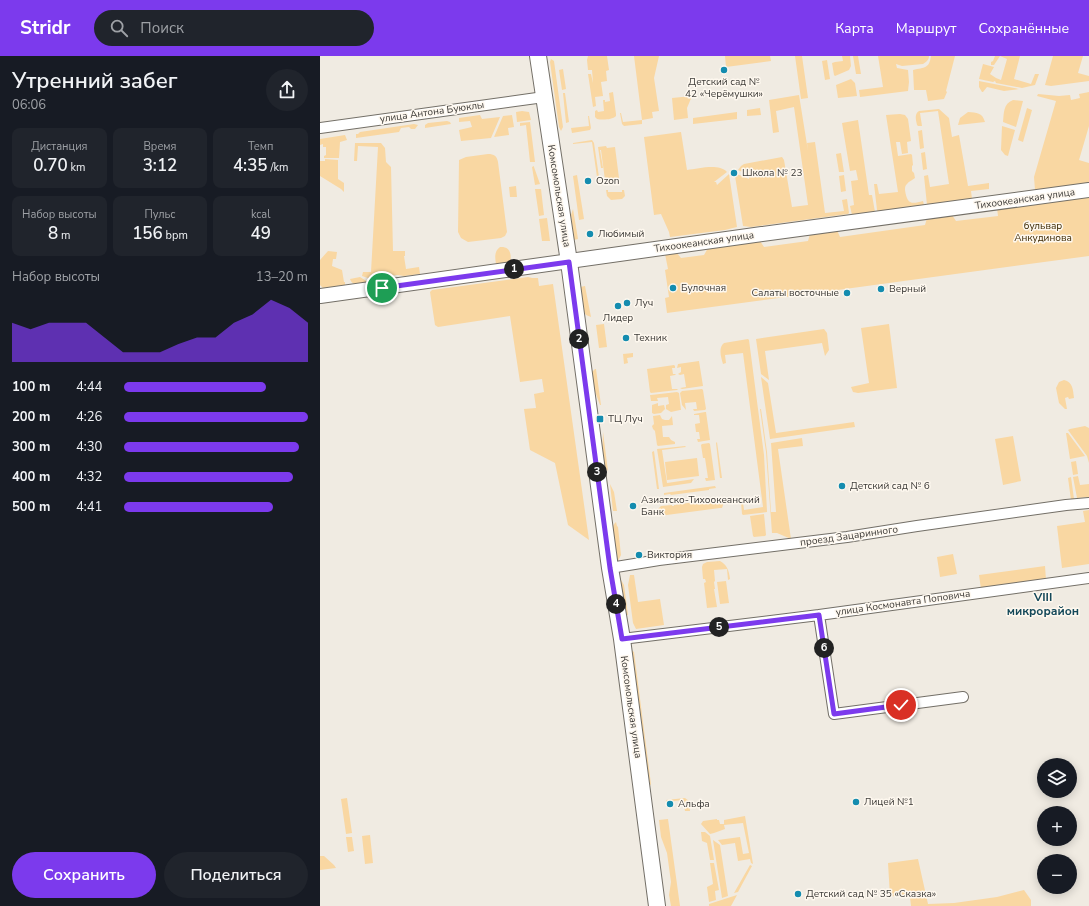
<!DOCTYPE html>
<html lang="ru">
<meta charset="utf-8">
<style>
body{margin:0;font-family:"Nunito Sans",sans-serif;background:#20242c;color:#f1f3f6;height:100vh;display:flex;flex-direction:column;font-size:15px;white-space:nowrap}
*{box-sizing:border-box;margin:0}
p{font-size:13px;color:#9ea1a6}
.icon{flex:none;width:22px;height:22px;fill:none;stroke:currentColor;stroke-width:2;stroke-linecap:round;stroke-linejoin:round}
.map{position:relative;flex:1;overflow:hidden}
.sheet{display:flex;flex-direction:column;background:#171b24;width:320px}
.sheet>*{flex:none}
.tools{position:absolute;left:717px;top:702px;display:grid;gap:8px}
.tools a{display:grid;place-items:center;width:40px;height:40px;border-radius:50%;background:#171b24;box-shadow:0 2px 10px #0003;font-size:20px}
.pin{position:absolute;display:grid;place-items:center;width:34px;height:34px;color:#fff;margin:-17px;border:2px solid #fff;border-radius:50%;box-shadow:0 1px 4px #0007}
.km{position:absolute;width:20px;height:20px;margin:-10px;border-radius:50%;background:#222;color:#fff;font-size:11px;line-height:20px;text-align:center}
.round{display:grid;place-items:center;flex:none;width:42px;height:42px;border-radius:21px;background:#20242c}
.overview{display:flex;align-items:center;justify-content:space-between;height:68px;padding:0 12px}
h1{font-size:22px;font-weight:600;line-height:30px}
.metrics{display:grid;grid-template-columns:repeat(3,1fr);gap:6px;height:68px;padding:4px 12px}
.metrics div{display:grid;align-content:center;border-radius:8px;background:#20242c;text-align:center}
.metrics b{font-size:17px;font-weight:600}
.metrics small{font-size:11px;font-weight:400}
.metrics p{font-size:11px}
.chart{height:112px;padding:8px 12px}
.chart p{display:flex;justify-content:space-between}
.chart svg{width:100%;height:72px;margin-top:4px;fill:#7c3aed;opacity:.7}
.cta{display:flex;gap:8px;margin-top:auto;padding:8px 12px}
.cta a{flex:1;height:46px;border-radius:24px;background:#7c3aed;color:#fff;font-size:16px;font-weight:600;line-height:46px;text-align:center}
.cta a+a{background:#20242c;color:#f1f3f6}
ul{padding:0 12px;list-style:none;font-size:13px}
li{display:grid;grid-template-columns:64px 48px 1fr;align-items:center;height:30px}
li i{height:10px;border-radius:5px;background:#7c3aed}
header{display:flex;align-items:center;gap:24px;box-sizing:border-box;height:56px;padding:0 20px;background:#7c3aed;color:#fff}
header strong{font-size:19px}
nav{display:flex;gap:22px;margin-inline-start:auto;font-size:14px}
.search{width:280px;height:36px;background:#20242c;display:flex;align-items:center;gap:10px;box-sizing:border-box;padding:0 14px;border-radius:22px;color:#9ea1a6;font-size:15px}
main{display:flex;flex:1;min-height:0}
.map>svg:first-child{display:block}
.green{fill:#f9d7a2}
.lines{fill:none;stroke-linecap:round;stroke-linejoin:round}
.street-casing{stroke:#736f67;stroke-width:12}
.secondary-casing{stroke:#736f67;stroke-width:16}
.primary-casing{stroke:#736f67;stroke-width:18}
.street{stroke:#fff;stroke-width:10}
.secondary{stroke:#fff;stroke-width:14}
.primary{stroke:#fff;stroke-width:16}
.route-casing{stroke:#fff;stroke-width:8}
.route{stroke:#7c3aed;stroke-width:5}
.poi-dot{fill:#148caf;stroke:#fef8ef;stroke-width:1.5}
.labels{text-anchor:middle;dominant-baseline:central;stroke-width:3;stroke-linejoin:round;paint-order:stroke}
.poi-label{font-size:10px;fill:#3d3b38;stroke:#fef8ef;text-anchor:start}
.street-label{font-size:10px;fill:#3d3b38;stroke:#fef8ef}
.park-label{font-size:10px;fill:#3c2903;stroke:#fef8ef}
.quarter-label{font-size:12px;font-weight:bold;fill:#144859;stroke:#fef8ef}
</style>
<header>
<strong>Stridr</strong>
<div class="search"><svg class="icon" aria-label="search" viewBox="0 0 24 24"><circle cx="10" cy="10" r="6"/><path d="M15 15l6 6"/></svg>Поиск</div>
<nav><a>Карта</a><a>Маршрут</a><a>Сохранённые</a></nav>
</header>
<main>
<section class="sheet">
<div class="overview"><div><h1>Утренний забег</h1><p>06:06</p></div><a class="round"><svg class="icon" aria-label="share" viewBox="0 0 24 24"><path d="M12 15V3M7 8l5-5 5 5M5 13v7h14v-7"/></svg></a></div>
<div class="metrics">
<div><p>Дистанция</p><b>0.70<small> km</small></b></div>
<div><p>Время</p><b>3:12</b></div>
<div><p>Темп</p><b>4:35<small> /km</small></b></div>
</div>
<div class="metrics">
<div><p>Набор высоты</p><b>8<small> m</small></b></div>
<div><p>Пульс</p><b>156<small> bpm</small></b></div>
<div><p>kcal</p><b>49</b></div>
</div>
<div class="chart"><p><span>Набор высоты</span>13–20 m</p>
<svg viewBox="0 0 160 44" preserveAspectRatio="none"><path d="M0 44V20L10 24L20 20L30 20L40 20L50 29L60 38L70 38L80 38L90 33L100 29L110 29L120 20L130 15L140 6L150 11L160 20V44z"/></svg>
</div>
<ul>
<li><b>100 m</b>4:44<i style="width:77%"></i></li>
<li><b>200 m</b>4:26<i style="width:100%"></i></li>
<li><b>300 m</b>4:30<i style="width:95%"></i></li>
<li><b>400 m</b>4:32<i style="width:92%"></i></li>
<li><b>500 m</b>4:41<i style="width:81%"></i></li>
</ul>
<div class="cta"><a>Сохранить</a><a>Поделиться</a></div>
</section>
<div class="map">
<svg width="769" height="850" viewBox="0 0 769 850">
<rect width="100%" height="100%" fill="#f0ebe2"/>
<path class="green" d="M268,0H287L289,14L286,15L287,25L281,26L283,40L275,41L276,50L273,51L268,18H271L273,27L272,14H268L267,4Z
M314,0H339L334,22L339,55L332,56L333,62L322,64Z
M405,0H450L451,5L406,11Z
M475,0H482L488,42L481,43Z
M522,0H530L531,10L529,14L515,20L514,19L512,7L515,6L523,5Z
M533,0H538L541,18H536Z
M558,0H609C609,4 606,6 603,8L582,10L576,8L577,12L588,14L589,26L588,35L540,41L539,34L563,31Z
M611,0H635L626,35L627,36L624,43L608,45L606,34H594L593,14C605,11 609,13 611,0Z
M675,0H700L694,23L711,28L715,18H719L715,29L702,32L676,27L675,25L673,26L659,23L663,8L674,11L670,18L676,22L675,24L676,22L681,24L687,3L680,0L674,9H671V6L673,5Z
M733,0H763L758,17L769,20V25L731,30L725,29Z
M231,3L234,5L243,71L241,75L239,71L230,6Z
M507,4L510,23L505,24L502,5Z
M243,13L246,33L242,34L239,14Z
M531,23L535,27L537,40L518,42L516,29Z
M659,25L699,33L684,35L667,31L663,36H662L659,31Z
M293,36L296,58V60C292,64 282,64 277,63L275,61V55L277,54L278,56L284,55L283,44H285V46L290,45L289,37Z
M769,36V70L759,104L769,107V127L715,134L714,121L736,45L717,40L718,38L739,40L750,39L751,44L760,42L759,38Z
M243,37H245L249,66L246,67Z
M479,39L488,95L487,87L495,86L505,157L524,155L522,144L527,143L529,157L528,158L431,171L423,170L415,120L417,118L429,123V120L449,117L429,119L418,114L421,110L424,108L462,101L464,104L472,151L488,149L474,51L456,55L459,76L453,77L449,44Z
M372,40L367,52L368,62L354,64L352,42Z
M693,44L703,45L696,71L683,66C684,57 683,48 693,44Z
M440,52L441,59L427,60V54Z
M707,52L712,54L703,86L698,84Z
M619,53L629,62L632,81L639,79L648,130L669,127V133L651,135L652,143L607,149L604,120L608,119L610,131L629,128L618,55L600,57L602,70H598L597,69C596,64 594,58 599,55Z
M202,55L209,56L211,64L197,66L196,56Z
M417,56V63L373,68V62Z
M648,56C657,57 662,56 665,66L638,69L640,62Z
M300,57H301L303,66L322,64V68L304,70L302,68Z
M580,58L585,59L588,63L591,85L587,86L588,97L582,98L580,86H576L578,100L591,98L592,99L593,109L592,110V115L594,117L595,122C593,124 589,125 587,128C585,130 585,131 585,134C587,147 590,149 603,145L604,149L558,156L557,154L554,128H557L559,138L578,136L566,59Z
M160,59L162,63L180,61L171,82L141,85L139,74L152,71L150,65L139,66V62Z
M192,59L194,71L188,72L189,79L174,81L183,60Z
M268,60H269L271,72L270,74L252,77L251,72L269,70Z
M538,64L549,139H552L555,156L532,159L530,150L534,149L531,125L538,124L536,114L530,115L522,67Z
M127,65L130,66L131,68L105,72V69L108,67Z
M210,66L215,106H210L206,69L200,70V67Z
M94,68L98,69L95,73H91L89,71L81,72L79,76L36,82V78H38L40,76Z
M682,70L695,74L688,100L685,99L681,94Z
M602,74L604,92L600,93L598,75Z
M361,76L367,114C379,113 398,107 407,116L394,126H396L397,129L409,118L417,171L405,174L350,181L349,176L341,158L334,159L324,81Z
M25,79L27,84L20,86L19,102H4V100L6,99V91H3V88L0,89V83Z
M272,84L274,87L279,121H277L272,86L253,88V87Z
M35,87H61L65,92L66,106L71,111L73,195H85V200H84L86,213L99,211L100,218L84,220L77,219L51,223L42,220L43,216H51L58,91L38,90L37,105H34Z
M286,90L287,92L295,91L299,122L285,124L281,94H280L283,112H281L278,91Z
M605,96L607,113L603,114L601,97Z
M521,97L524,116H519L516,98Z
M168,98C174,98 177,100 178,106L187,176L185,180L181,182L148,186L141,182L138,176L139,104L146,101Z
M5,103L18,104V123L24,127V136L21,133L0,120V105H5Z
M214,110V111L220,128L215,129L212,111Z
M257,119L264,163L259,164L253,120Z
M524,119L526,135L521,136L519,120Z
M196,130L197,141H190L189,131Z
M221,133L224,159L219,160L215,133Z
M286,134H288V136H302V134H304L305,140L302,143L291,144L287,140Z
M769,140V200L347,257L345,242L349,241L345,214L348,213L345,198L356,196L361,202L384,199L388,192L440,185L444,191L488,185L490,178L517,174L520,181L605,169L607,162L632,159L636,165L678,160L677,152Z
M253,153L258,183L254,184L251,159Z
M227,162L230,185H222L219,163Z
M180,191C190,190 192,198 190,207L176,208C175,202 174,195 180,191Z
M8,195L17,196L16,203H13L12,210L22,214L24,226H25V229L3,232L0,229V204Z
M40,221L48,226L47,227C40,228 33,231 30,223Z
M208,221L212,222H218L219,230L233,228L269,484L248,469L235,407L210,394L204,353L216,352L214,338L224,336L222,323L200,326L190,260L118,271L115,269L110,236L112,234Z
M265,230L271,261L266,259L264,256L260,231Z
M284,268L287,291L279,292L276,269Z
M569,268L577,332L538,337L533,336L531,331L549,327L541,272Z
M504,273L507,277L509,294L505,300L502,287L445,295L449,324L441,318L436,283Z
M428,283L429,284L444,399L447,455V456L423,459L422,458L421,446H423L424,454L443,451L423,297L405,299L406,307L403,308C401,301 398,292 404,287Z
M313,297V301L307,302L308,307L304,308L303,298Z
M379,305L383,330L362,333L360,332L366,331L364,318L360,319L358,318L361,316V311L357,312L358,308Z
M354,309L355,310V312H352L353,318H356L355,319L350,320L352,333H358L357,334L331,337L330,336L327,313Z
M275,313H276L281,349H280L273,330L271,317Z
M441,321L448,327L456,377L534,366L535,371L450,383Z
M744,324C753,326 753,334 754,342L749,343L748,341L745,342L747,353H745L739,347L736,332L739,326Z
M382,333L383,334L386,353L385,354L374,355L373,353H377L376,346L365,347L366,354L362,349L360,337L362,335Z
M357,336L359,337L361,354H360L351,356L346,353V349L349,348L348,341L337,342L338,345H331L330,339H331Z
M338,347V350L344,349L345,353L341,357L334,358L332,357V349Z
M440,353H441L447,396L451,456H456L451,387L482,382L483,390L458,393L471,483L457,477H452L446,396Z
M385,356H386L390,384L378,386L377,383H380L379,376H376L375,368L380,367L379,359H374V358Z
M340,359L342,363L345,364H349L352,360L353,369L342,370L343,381H349L351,384L355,386V388L338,390L337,389L335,375L333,373L332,370L334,368L333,360Z
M765,370L769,372V407L767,400L748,374L750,373Z
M283,376L288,415C280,408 283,386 283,376Z
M746,377H748L765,400L750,403Z
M693,380L701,425L683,429L675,383Z
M397,386L402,422H400L396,387Z
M389,387L390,388L395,424L386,425L385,422H388L385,402H383L381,389L382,388Z
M365,390L366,391L342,394L347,427L374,423L371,427L343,431L337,393Z
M334,395L339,433H337L332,396Z
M377,402L379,420L347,424L345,406Z
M756,405L758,418L753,419L751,406Z
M758,420L760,429L769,428V441L757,442L753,421Z
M751,421L754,443L753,447L751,444L748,422Z
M290,428L294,436L297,455H293Z
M395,430L396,432L389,433V434L351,439L350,438L344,439V437Z
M398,442L401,444L403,449L402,452H400L339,460L337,458V454L341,450L352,449V450H354V449L389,444V446L391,445V444Z
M769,454V508L742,512L737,470L765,466L763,455Z
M444,458L446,479L445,480L434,481L433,480L430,460Z
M296,466L297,470L298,471L301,499L298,505C296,500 292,477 293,472C293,469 294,468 296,466Z
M633,498L637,518L620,521L617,501Z
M400,505C407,509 409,514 410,523L408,524L407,513L394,514L395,525L394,526L395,533H394L397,551L387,552L384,527L386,526L385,523H383L382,511L383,508L387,506Z
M725,510L726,524L661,533L659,519Z
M310,519H314L318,546L340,543L344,569L316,573L313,567L308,529Z
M301,524L304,529L308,559H304L300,528Z
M406,525L409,547L400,548L397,526Z
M310,593L314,596L331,728L328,733Z
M27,742L32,777L26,778L21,743Z
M365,742L369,745L370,755H365L363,744L346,746V744Z
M425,760L433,808L431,807L430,803L418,805L415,787L402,789L398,784L420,781L423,798L429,797L423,767L404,769L405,773L394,777L390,778L381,768L383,765L397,763V764H399L400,768H404V764Z
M348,763L360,850H351L349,839L351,826L347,797L341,781L339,764Z
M381,776H385L390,780L394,804H390L387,787L382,785Z
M50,779L53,807L45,808L42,780Z
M26,781H32L34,795L28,796Z
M393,784L400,789L408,840L402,842Z
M0,800H4L14,809L16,812L0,814Z
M598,803L608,848L634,847L677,841L704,834L711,844V850H591L590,841L570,840L568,807Z
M390,807H394L399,834L395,835L396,844L389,846L387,831L393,828Z
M430,809L432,810L418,836L414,837Z
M417,839L411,850H389V848Z"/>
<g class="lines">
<g class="street-casing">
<path id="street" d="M0,72L224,41
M290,512L339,504L527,481L597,470L746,449L769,447
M499,559L514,658L643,641
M302,583L499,559L769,522"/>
</g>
<g class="secondary-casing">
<path id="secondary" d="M0,240L442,178L769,134"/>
</g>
<g class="primary-casing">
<path id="primary" d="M218,0L249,206L290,512L302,583L337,850"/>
</g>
<use href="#street" class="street"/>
<use href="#secondary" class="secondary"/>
<use href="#primary" class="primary"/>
</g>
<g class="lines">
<g class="route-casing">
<path id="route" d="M62,232L249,206L290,512L302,583L499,559L514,658L581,649"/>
</g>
<use href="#route" class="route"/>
</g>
<g class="poi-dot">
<circle cx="404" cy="14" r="4"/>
<circle cx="414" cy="117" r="4"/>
<circle cx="268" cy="125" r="4"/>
<circle cx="270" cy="178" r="4"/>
<circle cx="353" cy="232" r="4"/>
<circle cx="561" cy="233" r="4"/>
<circle cx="527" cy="237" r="4"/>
<circle cx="307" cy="247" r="4"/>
<circle cx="298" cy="250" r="4"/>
<circle cx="306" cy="282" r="4"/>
<rect x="276" y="359" width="8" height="8" rx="2"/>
<circle cx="522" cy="430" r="4"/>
<circle cx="313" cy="450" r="4"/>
<circle cx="319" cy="499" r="4"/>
<circle cx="536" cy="746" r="4"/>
<circle cx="350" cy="748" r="4"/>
<circle cx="478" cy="838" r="4"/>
</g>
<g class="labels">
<g class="poi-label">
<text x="404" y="26" text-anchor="middle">Детский сад №<tspan x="404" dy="12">42 «Черёмушки»</tspan></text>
<text x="422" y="117">Школа № 23</text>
<text x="276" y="125">Ozon</text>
<text x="278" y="178">Любимый</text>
<text x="361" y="232">Булочная</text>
<text x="569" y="233">Верный</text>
<text x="519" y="237" text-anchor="end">Салаты восточные</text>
<text x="315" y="247">Луч</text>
<text x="298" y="262" text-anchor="middle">Лидер</text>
<text x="314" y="282">Техник</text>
<text x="288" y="363">ТЦ Луч</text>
<text x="530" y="430">Детский сад № 6</text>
<text x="321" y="444">Азиатско-Тихоокеанский<tspan x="321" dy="12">Банк</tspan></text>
<text x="327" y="499">Виктория</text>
<text x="544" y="746">Лицей №1</text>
<text x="358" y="748">Альфа</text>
<text x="486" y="838">Детский сад № 35 «Сказка»</text>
</g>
<g class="street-label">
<text transform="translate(112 56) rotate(-8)">улица Антона Буюклы</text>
<text transform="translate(239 140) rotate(81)">Комсомольская улица</text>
<text transform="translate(705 143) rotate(-8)">Тихоокеанская улица</text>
<text transform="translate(384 186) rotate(-8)">Тихоокеанская улица</text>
<text transform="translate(529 480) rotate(-8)">проезд Зацаринного</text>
<text transform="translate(583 547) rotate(-8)">улица Космонавта Поповича</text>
<text transform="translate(311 651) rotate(82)">Комсомольская улица</text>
</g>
<g class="park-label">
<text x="723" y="170">бульвар<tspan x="723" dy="12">Анкудинова</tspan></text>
</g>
<g class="quarter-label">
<text x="723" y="541">VIII<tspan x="723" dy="14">микрорайон</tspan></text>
</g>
</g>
</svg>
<div class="tools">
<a><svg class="icon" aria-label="layers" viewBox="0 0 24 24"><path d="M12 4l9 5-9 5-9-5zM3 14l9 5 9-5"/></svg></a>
<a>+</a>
<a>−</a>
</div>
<div class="pin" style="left:62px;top:232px;background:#1e9e55"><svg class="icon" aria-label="arrive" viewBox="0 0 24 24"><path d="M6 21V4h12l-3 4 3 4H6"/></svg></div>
<div class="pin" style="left:581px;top:649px;background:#d93025"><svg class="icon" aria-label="check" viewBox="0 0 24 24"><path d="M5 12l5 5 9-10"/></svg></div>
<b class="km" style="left:194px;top:213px">1</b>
<b class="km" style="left:259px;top:283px">2</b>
<b class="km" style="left:277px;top:416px">3</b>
<b class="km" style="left:296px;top:548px">4</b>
<b class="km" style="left:399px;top:571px">5</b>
<b class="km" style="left:504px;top:592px">6</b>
</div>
</main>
